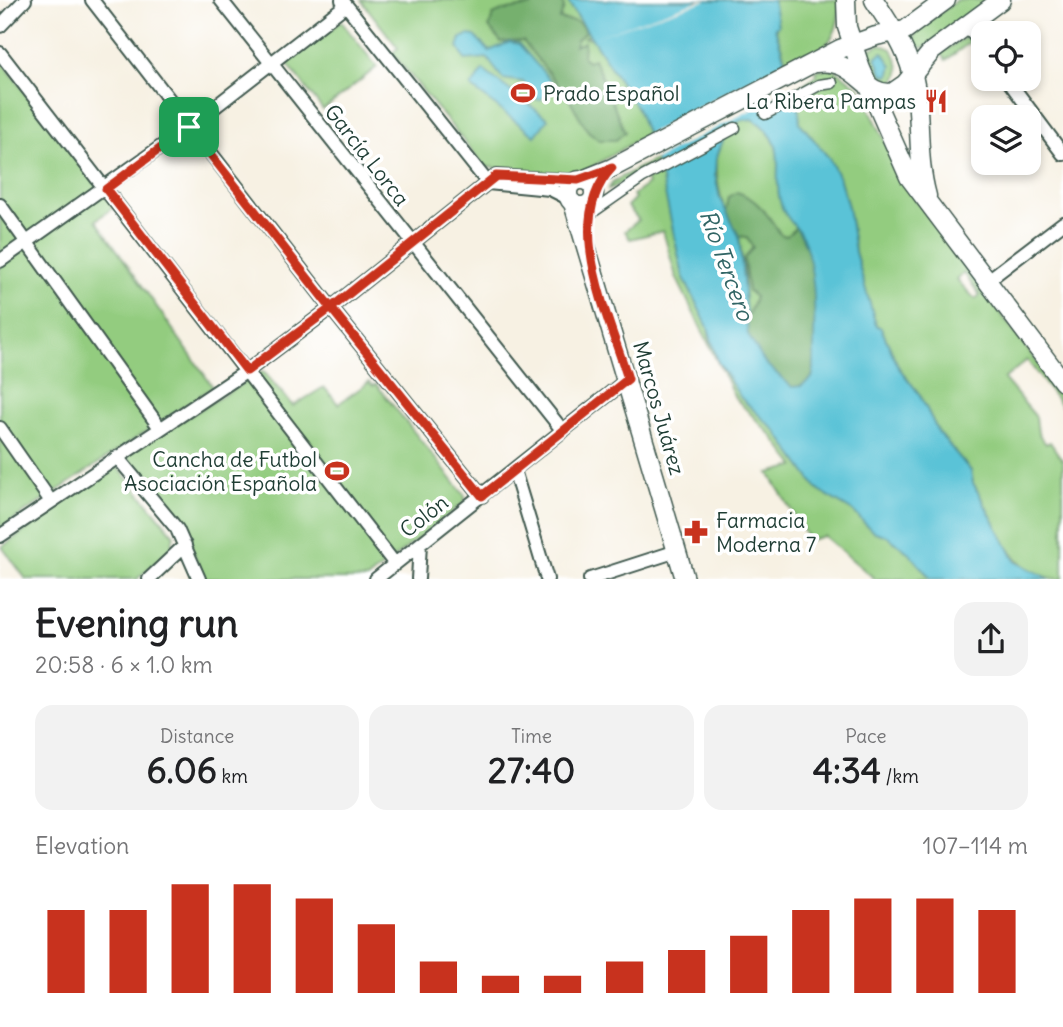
<!DOCTYPE html>
<meta charset="utf-8">
<style>
body{margin:0;font-family:Delius,sans-serif;background:#f2f2f2;color:#202124;height:100vh;display:flex;flex-direction:column;font-size:26px;white-space:nowrap}
*{box-sizing:border-box;margin:0}
p{font-size:23px;color:#757577}
.icon{flex:none;width:38px;height:38px;fill:none;stroke:currentColor;stroke-width:2;stroke-linecap:round;stroke-linejoin:round}
.map{position:relative;height:579px;overflow:hidden}
.drawer{display:flex;flex-direction:column;background:#fff;flex:1}
.drawer>*{flex:none}
.buttons{position:absolute;left:971px;top:21px;display:grid;gap:14px}
.buttons a{display:grid;place-items:center;width:70px;height:70px;border-radius:14px;background:#fff;box-shadow:0 4px 10px #0003;font-size:35px}
.pin{position:absolute;display:grid;place-items:center;width:60px;height:60px;color:#fff;margin:-30px;border-radius:14px;box-shadow:0 4px 10px #0006}
.round{display:grid;place-items:center;flex:none;width:74px;height:74px;border-radius:21px;background:#f2f2f2}
.overview{display:flex;align-items:center;justify-content:space-between;height:119px;padding:0 35px}
h1{font-size:38px;font-weight:700;line-height:52px}
.figures{display:grid;grid-template-columns:repeat(3,1fr);gap:10px;height:119px;padding:7px 35px}
.figures div{display:grid;align-content:center;border-radius:18px;background:#f2f2f2;text-align:center}
.figures b{font-size:35px;font-weight:700}
.figures small{font-size:19px;font-weight:400}
.figures p{font-size:19px}
.chart{height:196px;padding:14px 35px}
.chart p{display:flex;justify-content:space-between}
.chart svg{width:100%;height:126px;margin-top:7px;stroke:#c8321e;stroke-width:6}
.map>svg:first-child{display:block}
.green{fill:#93cc7f;stroke:#59845a;stroke-width:2;fill-rule:evenodd}
.forest{fill:#76b06e;stroke:#4a7651;stroke-width:2}
.water{fill:#5ac3d7;stroke:#3c8086;stroke-width:2;fill-rule:evenodd}
.pier{fill:#f7f1e3}
.lines{fill:none;stroke-linecap:round;stroke-linejoin:round}
.pedestrian-casing{stroke:#3f584e;stroke-width:13}
.minor-casing{stroke:#3f584e;stroke-width:16}
.secondary-casing{stroke:#3f584e;stroke-width:21}
.pedestrian{stroke:#fff;stroke-width:10}
.minor{stroke:#fff;stroke-width:12}
.secondary{stroke:#fff;stroke-width:18}
.route-casing{stroke:#fff;stroke-width:14}
.route{stroke:#c8321e;stroke-width:9}
.labels{text-anchor:middle;dominant-baseline:central;stroke-width:7;stroke-linejoin:round;paint-order:stroke}
.poi-label{font-size:21px;fill:#1f3d34;stroke:#fff;text-anchor:start}
.street-label{font-size:21px;fill:#1f3d34;stroke:#fff}
.water-label{font-size:23px;font-style:italic;fill:#316565;stroke:#fff}
</style>
<div class="map">
<svg width="1063" height="579" viewBox="0 0 1063 579">
<rect width="100%" height="100%" fill="#fff"/>
<filter id="ink" filterUnits="userSpaceOnUse"><feTurbulence type="fractalNoise" baseFrequency=".0143" numOctaves="2"/><feDisplacementMap in="SourceGraphic" scale="14" xChannelSelector="R" yChannelSelector="G"/><feConvolveMatrix kernelMatrix="1 2 1 2 8 2 1 2 1" color-interpolation-filters="sRGB"/></filter>
<filter id="wash" filterUnits="userSpaceOnUse"><feTurbulence type="fractalNoise" baseFrequency=".00686" numOctaves="4" result="noise"/><feDisplacementMap in="SourceGraphic" scale="28" xChannelSelector="R" yChannelSelector="G"/><feGaussianBlur stdDeviation="1.57" result="paint"/><feColorMatrix in="noise" values="0 0 0 0 0 0 0 0 0 0 0 0 0 0 0 0 0 1.4 0 .05"/><feComposite in="paint" operator="in"/></filter>
<g filter="url(#wash)">
<rect width="100%" height="100%" fill="#f7f1e3"/>
<path class="green" d="M361,0H567L589,35L583,38H592L637,108L647,134L578,175L485,167L397,59L392,53L398,48Z
M773,0H840C839,30 834,43 808,58L805,52L786,62L775,27L778,26Z
M957,0H990L924,48L917,46L913,41L917,30Z
M341,21L377,67L323,110L287,63Z
M966,37L970,42L946,60L941,53Z
M880,44L892,49C899,64 905,75 890,85L877,82L867,59L869,50Z
M0,59L114,207L96,220L213,387L0,529Z
M833,68L859,87L910,192L1063,397V408L1027,360L1004,379L1036,417L1038,433L1046,444L1050,442L1063,461V579C1008,579 998,522 973,483L971,471L938,432L920,395L899,368L881,328L876,326L855,252L848,207L840,180L829,158L800,123L798,103L809,96L805,88L799,90V87L817,75L815,70ZM964,273L980,295L975,299L957,280Z
M753,119C800,149 763,192 796,227L787,236L781,235L729,197L726,212C714,184 706,118 753,119Z
M656,159L657,163L607,191L614,181Z
M661,173L683,276L708,327L710,342L741,397L776,431L818,490L853,511L872,531L887,536L909,553L931,579H875L824,536L809,540L769,473L795,466L772,436L735,398L676,277L663,231L630,239L625,231L639,220L627,206L635,198L633,195L648,184L646,180Z
M739,236L746,237L753,247L744,259L748,291L755,297L745,326L744,275Z
M263,371L293,406L324,387L338,404L369,382L373,386L376,384L465,496V502L367,579H204L184,529L127,458L129,453Z
M114,466L119,468L174,535L171,549L137,579H26L2,547Z"/>
<path class="forest" d="M536,0H562L564,8L560,19C572,23 579,17 585,32L577,40L575,46L584,42L583,57L587,61L594,59L625,132L616,140H599L588,131L568,97L523,41L501,42L489,27L493,15L502,11L531,6Z
M737,192C758,198 770,218 781,235L787,236L796,227C823,266 813,325 814,369L812,378L801,386L792,388C773,379 744,344 746,322C747,312 754,306 755,297L748,291L744,259L753,247L746,237L739,236L726,212L729,197Z"/>
<path class="water" d="M567,0H773L778,26L775,28L798,103L800,123L829,158L840,180L848,207L855,252L876,325L881,328L899,368L920,395L938,432L971,471L973,483L1016,562L1050,579H931L909,553L887,536L872,531L853,511L818,490L776,431L741,398L718,362L708,327L683,276L661,175L637,108ZM753,119C793,145 770,169 781,205C785,219 799,227 804,241C819,282 813,327 814,369L812,378L801,386L792,387L765,363L748,335L739,236L720,199L715,174L716,159L727,130L741,120Z
M468,35L475,36L489,51L510,42L519,44L551,81L549,94L540,100L533,98L524,82L503,79L487,58L465,60L458,47L461,38Z
M883,52L892,66L889,76L882,74L876,57Z
M483,70L548,119L535,136L471,87Z"/>
<path class="pier" d="M701,0H707L592,38Z
M789,60L797,86L653,161L644,136Z"/>
</g>
<g filter="url(#ink)">
<g class="lines">
<g class="pedestrian-casing">
<path id="pedestrian" d="M765,114L819,85L832,83
M590,214L643,177L735,128"/>
</g>
<g class="minor-casing">
<path id="minor" d="M92,0L331,308L482,496
M221,0L563,431
M342,0L488,183
M967,25L984,48
M0,26L25,0
M0,53L395,564
M1007,79L1063,154
M488,183L550,189L570,199
M0,205L160,428
M0,261L189,127L346,5
M987,281L1063,223
M0,428L50,500
M117,457L177,529L199,579
M514,470L547,579
M0,536L247,371L331,308L496,176L578,181
M149,579L185,545
M376,579L628,379
M418,579L420,544
M590,579L677,551"/>
</g>
<g class="secondary-casing">
<path id="secondary" d="M846,0L847,27L861,69L909,177L1063,382
M874,0C889,23 905,46 912,72C923,110 915,153 927,196
M815,63C857,57 861,95 892,93L905,84L932,51L1001,0
M582,180L612,168L840,49L876,36L905,30L946,0
M568 193a13 13 0 1 1 26 0a13 13 0 1 1-26 0Z
M573,203L685,579"/>
</g>
<use href="#pedestrian" class="pedestrian"/>
<use href="#minor" class="minor"/>
<use href="#secondary" class="secondary"/>
</g>
</g>
<g class="lines" filter="url(#ink)">
<g class="route-casing">
<path id="route" d="M189,127L106,189L247,371L331,308L482,496L628,379C610,319 561,221 612,168L578,180L496,176L331,308L189,127"/>
</g>
<use href="#route" class="route"/>
</g>
<defs>
<g id="stadium-bare" transform="scale(1.89)"><path d="M0-5a6.5 5 0 1 0 0 10a6.5 5 0 1 0 0-10ZM-3.5-1.8h7v3.6h-7Z" fill="#c8321e" stroke="#fff" stroke-width="2.5" paint-order="stroke"/></g>
<g id="restaurant-bare" transform="scale(1.89)"><path d="M-5-6h1v4h1v-4h1v4h1v-4h1v5L-1.5 .5V6h-2V.5L-5-1ZM5-6V6H3V1.5H1.5Q1.5-4 5-6Z" fill="#c8321e" stroke="#fff" stroke-width="2.5" paint-order="stroke"/></g>
<g id="pharmacy-bare" transform="scale(1.89)"><path d="M-2-6h4v4h4v4h-4v4h-4v-4h-4v-4h4Z" fill="#c8321e" stroke="#fff" stroke-width="2.5" paint-order="stroke"/></g>
</defs>
<g fill-rule="evenodd">
<use href="#stadium-bare" x="523" y="93"/>
<use href="#restaurant-bare" x="936" y="101"/>
<use href="#stadium-bare" x="337" y="471"/>
<use href="#pharmacy-bare" x="696" y="532"/>
</g>
<g class="labels">
<g class="poi-label">
<text x="543" y="93">Prado Español</text>
<text x="916" y="101" text-anchor="end">La Ribera Pampas</text>
<text x="317" y="459" text-anchor="end">Cancha de Futbol<tspan x="317" dy="24">Asociación Española</tspan></text>
<text x="716" y="520">Farmacia<tspan x="716" dy="24">Moderna 7</tspan></text>
</g>
<g class="street-label">
<text transform="translate(367 155) rotate(52)">García Lorca</text>
<text transform="translate(659 408) rotate(74)">Marcos Juárez</text>
<text transform="translate(424 516) rotate(-38)">Colón</text>
</g>
<g class="water-label">
<text transform="translate(727 265) rotate(70)">Río Tercero</text>
</g>
</g>
</svg>
<div class="buttons">
<a><svg class="icon" aria-label="locate" viewBox="0 0 24 24"><circle cx="12" cy="12" r="6"/><path d="M12 2v4M12 18v4M2 12h4M18 12h4"/></svg></a>
<a><svg class="icon" aria-label="layers" viewBox="0 0 24 24"><path d="M12 4l9 5-9 5-9-5zM3 14l9 5 9-5"/></svg></a>
</div>
<div class="pin" style="left:189px;top:127px;background:#1e9e55"><svg class="icon" aria-label="arrive" viewBox="0 0 24 24"><path d="M6 21V4h12l-3 4 3 4H6"/></svg></div>
</div>
<section class="drawer">
<div class="overview"><div><h1>Evening run</h1><p>20:58 · 6 × 1.0 km</p></div><a class="round"><svg class="icon" aria-label="share" viewBox="0 0 24 24"><path d="M12 15V3M7 8l5-5 5 5M5 13v7h14v-7"/></svg></a></div>
<div class="figures">
<div><p>Distance</p><b>6.06<small> km</small></b></div>
<div><p>Time</p><b>27:40</b></div>
<div><p>Pace</p><b>4:34<small> /km</small></b></div>
</div>
<div class="chart"><p><span>Elevation</span>107–114 m</p>
<svg viewBox="0 0 160 44" preserveAspectRatio="none"><path d="M5 44V15M15 44V15M25 44V6M35 44V6M45 44V11M55 44V20M65 44V33M75 44V38M85 44V38M95 44V33M105 44V29M115 44V24M125 44V15M135 44V11M145 44V11M155 44V15"/></svg>
</div>
</section>
